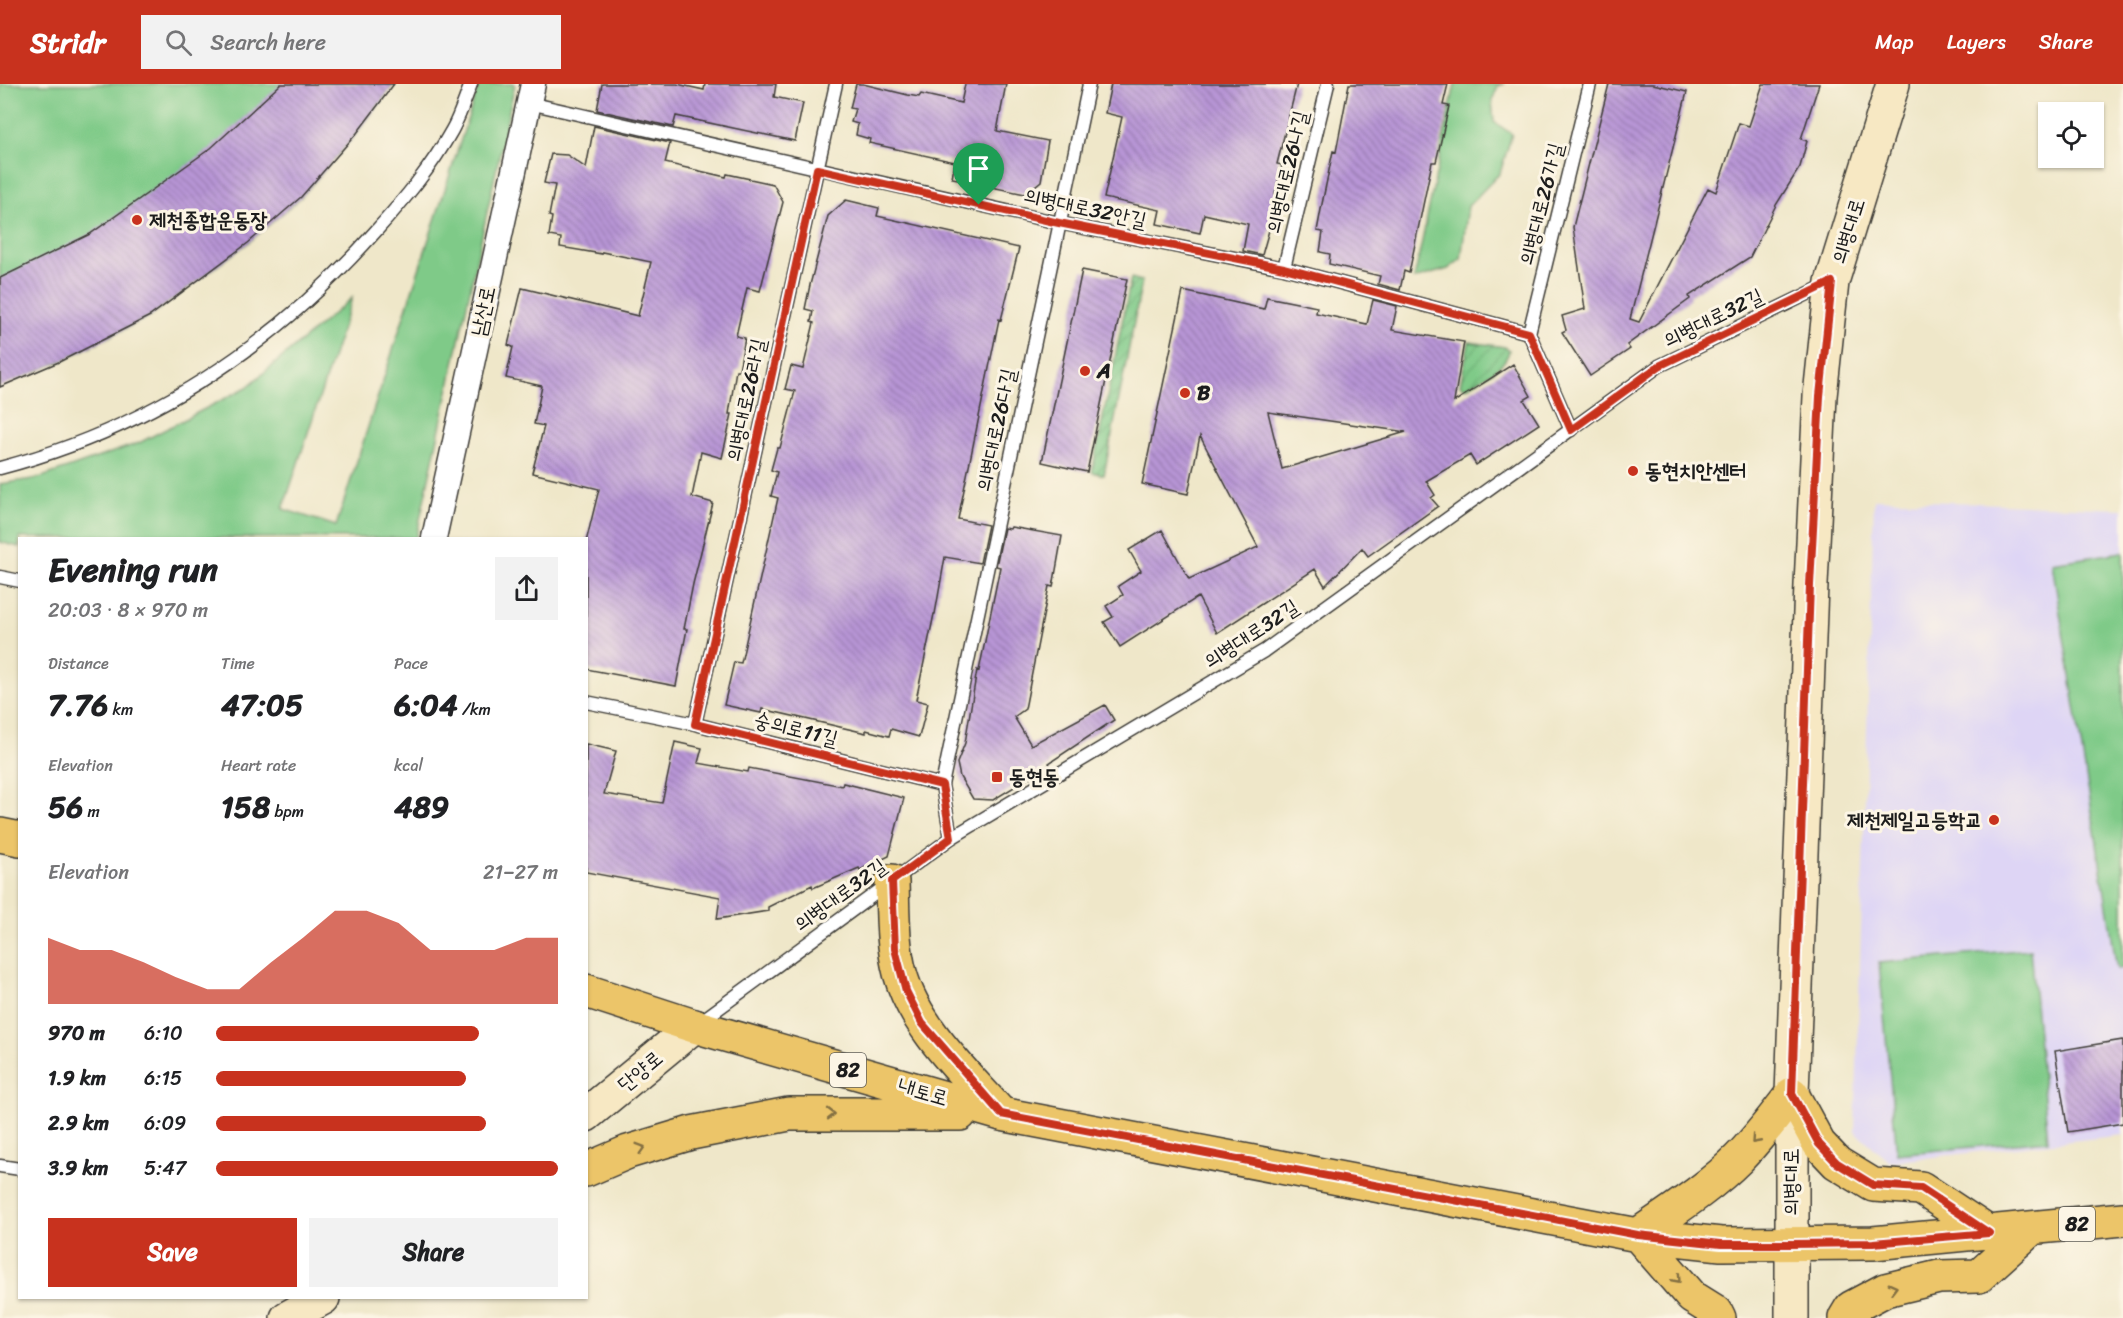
<!DOCTYPE html>
<meta charset="utf-8">
<style>
body{margin:0;font-family:Sriracha,"Poor Story",sans-serif;background:#f2f2f2;color:#202124;height:100vh;display:flex;flex-direction:column;font-size:22px;white-space:nowrap}
*{box-sizing:border-box;margin:0}
p{font-size:20px;color:#757577}
.icon{flex:none;width:33px;height:33px;fill:none;stroke:currentColor;stroke-width:2;stroke-linecap:round;stroke-linejoin:round}
.map{position:relative;flex:1;overflow:hidden}
.panel{position:absolute;left:18px;top:453px;width:570px;height:762px;display:flex;flex-direction:column;background:#fff;border-radius:0px;box-shadow:0 2px 4px #0004}
.panel>*{flex:none}
.tools{position:absolute;left:2038px;top:18px;display:grid;gap:12px}
.tools a{display:grid;place-items:center;width:66px;height:66px;border-radius:0px;background:#fff;box-shadow:0 2px 4px #0004;font-size:30px}
.pin{position:absolute;display:grid;place-items:center;width:51px;height:51px;color:#fff;margin:-62px -26px;border-radius:50% 50% 50% 0;rotate:-45deg;box-shadow:0 0 6px #0007}
.pin .icon{rotate:45deg}
.round{display:grid;place-items:center;flex:none;width:63px;height:63px;border-radius:0px;background:#f2f2f2}
.head{display:flex;align-items:center;justify-content:space-between;height:102px;padding:0 30px}
h1{font-size:33px;font-weight:700;line-height:45px}
.stats{display:grid;grid-template-columns:repeat(3,1fr);gap:9px;height:102px;padding:6px 30px}
.stats div{display:grid;align-content:center}
.stats b{font-size:30px;font-weight:700}
.stats small{font-size:16px;font-weight:400}
.stats p{font-size:16px}
.chart{height:168px;padding:12px 30px}
.chart p{display:flex;justify-content:space-between}
.chart svg{width:100%;height:108px;margin-top:6px;fill:#c8321e;opacity:.7}
.cta{display:flex;gap:12px;margin-top:auto;padding:12px 30px}
.cta a{flex:1;height:69px;border-radius:0px;background:#c8321e;color:#fff;font-size:24px;font-weight:700;line-height:69px;text-align:center}
.cta a+a{background:#f2f2f2;color:#202124}
ul{padding:0 30px;list-style:none;font-size:20px}
li{display:grid;grid-template-columns:96px 72px 1fr;align-items:center;height:45px}
li i{height:15px;border-radius:8px;background:#c8321e}
header{display:flex;align-items:center;gap:36px;box-sizing:border-box;height:84px;padding:0 30px;background:#c8321e;color:#fff}
header strong{font-size:28px}
nav{display:flex;gap:33px;margin-inline-start:auto;font-size:21px}
.search{width:420px;height:54px;background:#f2f2f2;display:flex;align-items:center;gap:15px;box-sizing:border-box;padding:0 21px;border-radius:0px;color:#757577;font-size:22px}
.map>svg:first-child{display:block}
.built{fill:#ded5f5}
.grass{fill:#7fca88;stroke:#4e7352;stroke-width:1.5}
.garden{fill:url(#garden-furrows);stroke:#4e7352;stroke-width:1.5}
.building{fill:url(#building-back-hatch);fill-rule:evenodd}
.lines{fill:none;stroke-linecap:round;stroke-linejoin:round}
.lane-casing{stroke:#3c3a36;stroke-width:15}
.street-casing{stroke:#3c3a36;stroke-width:27}
.secondary-casing{stroke:#3c3a36;stroke-width:36}
.primary-casing{stroke:#3c3a36;stroke-width:36}
.lane{stroke:#fff;stroke-width:12}
.street{stroke:#fff;stroke-width:24}
.secondary{stroke:#f7e8c3;stroke-width:33}
.primary{stroke:#ecc569;stroke-width:33}
.oneway{stroke:#847042}
.route-casing{stroke:#fff;stroke-width:12}
.route{stroke:#c8321e;stroke-width:8}
.poi-dot{fill:#c8321e;stroke:#fcf5e5;stroke-width:2}
.labels{text-anchor:middle;dominant-baseline:central;stroke-width:6;stroke-linejoin:round;paint-order:stroke}
.shield{fill:#fcf5e5;stroke:#5f5d58;stroke-width:1.5}
.shield-label{font-size:20px;font-weight:bold;fill:#1c1c1c}
.street-label{font-size:21px;fill:#1c1c1c;stroke:#fcf5e5}
.poi-label{font-size:21px;font-weight:bold;fill:#1c1c1c;stroke:#fcf5e5;text-anchor:start}
</style>
<header>
<strong>Stridr</strong>
<div class="search"><svg class="icon" aria-label="search" viewBox="0 0 24 24"><circle cx="10" cy="10" r="6"/><path d="M15 15l6 6"/></svg>Search here</div>
<nav><a>Map</a><a>Layers</a><a>Share</a></nav>
</header>
<div class="map">
<svg width="2123" height="1234" viewBox="0 0 2123 1234">
<defs>
<pattern id="garden-furrows" width="10" height="10" patternUnits="userSpaceOnUse" patternTransform="scale(1.5)"><rect width="10" height="10" fill="#7fca88"/><path d="M-1 1l2-2M0 10L10 0M9 11l2-2" fill="none" stroke="#6dad75"/></pattern>
<pattern id="building-back-hatch" width="6" height="6" patternUnits="userSpaceOnUse" patternTransform="scale(1.5)"><rect width="6" height="6" fill="#b895d6"/><path d="M-1 5l2 2M0 0l6 6M5-1l2 2" fill="none" stroke="#9579ad"/></pattern>
</defs>
<rect width="100%" height="100%" fill="#fcf5e5"/>
<filter id="ink" filterUnits="userSpaceOnUse"><feTurbulence type="fractalNoise" baseFrequency=".0167" numOctaves="2"/><feDisplacementMap in="SourceGraphic" scale="12" xChannelSelector="R" yChannelSelector="G"/><feConvolveMatrix kernelMatrix="1 2 1 2 8 2 1 2 1" color-interpolation-filters="sRGB"/></filter>
<filter id="wash" filterUnits="userSpaceOnUse"><feTurbulence type="fractalNoise" baseFrequency=".008" numOctaves="4" result="noise"/><feDisplacementMap in="SourceGraphic" scale="24" xChannelSelector="R" yChannelSelector="G"/><feGaussianBlur stdDeviation="1.35" result="paint"/><feColorMatrix in="noise" values="0 0 0 0 0 0 0 0 0 0 0 0 0 0 0 0 0 1.4 0 .05"/><feComposite in="paint" operator="in"/></filter>
<g filter="url(#wash)">
<rect width="100%" height="100%" fill="#efe7c9"/>
<path class="built" d="M1874,415L2123,425V1051L1890,1078L1855,1047Z"/>
<path class="grass" d="M0,0H394L357,49L301,113L248,159L150,232L61,277L0,302Z
M479,0H515L416,454H20L19,463L0,458V400L39,394L139,359L247,303L352,214L283,425L336,442Z
M1455,0H1504L1498,2L1492,17L1494,38L1512,50L1500,89L1468,122L1461,175L1448,185L1414,195Z
M2123,468V884L2117,885L2052,479Z
M2030,865L2048,1056L1897,1070L1879,879Z"/>
<path class="garden" d="M1131,194L1142,197L1104,391L1092,388Z
M1469,258L1505,263L1509,266C1507,284 1480,295 1466,304L1460,301Z"/>
<g id="blocks">
<path class="building" d="M281,0H394L357,49L301,113L248,159L150,232L61,277L0,303V194L90,150L211,64Z
M602,0H677L704,6L705,0H776L774,13L803,19L795,57L676,32L673,43L597,26Z
M856,0H863L908,11L919,13L921,10L961,19L965,0H1006L997,47L1048,57L1041,97L1025,110L991,103V101L952,94L955,78L869,59L870,55L856,51L858,40L851,38L855,25L850,24Z
M1111,0H1297L1277,80L1282,81L1275,110L1279,111L1262,171L1243,167L1248,140L1204,130L1200,149L1157,140L1160,126L1104,114L1122,33L1105,29Z
M1349,0H1448L1443,21L1449,22L1436,78H1432L1409,189L1404,187L1400,206L1378,200L1380,192L1329,180L1330,170L1320,168L1323,148L1317,147L1322,120L1333,67L1336,68Z
M1609,0H1653L1687,8L1630,235L1639,238L1708,104L1716,108L1739,39L1749,42L1763,0H1819L1801,55L1807,57L1800,83L1776,121L1750,173L1689,212L1690,215L1627,261L1630,265L1590,292L1562,248L1566,246L1562,232L1585,225L1573,143Z
M594,42L670,59L665,79L726,93L727,90L773,100L783,118L760,207L747,204L736,252L745,254L739,286H736L729,330H732L722,374L701,368L692,413L713,419L693,500L684,545H687L676,602L586,585V458L599,405L532,389L544,342L534,340L542,302L506,294L513,263L508,261L522,204L638,232L651,178L602,168V170L560,163L561,154L549,152L552,133L549,132L555,101L544,99L551,70L567,71L586,84Z
M846,116L879,124L877,132L1019,164L1001,236L999,235L958,435L988,441L980,479L945,473L935,530H934L916,616L928,619L919,653L891,645L889,652L866,646V649L762,625L761,629L724,621L734,578L741,579L778,414L771,412L777,388L771,386L777,364H780L795,307L785,305L791,282L803,285L814,239L811,238L813,227L805,225L810,201L828,132Z
M1082,186L1127,195L1087,388L1042,378Z
M1183,207L1264,225L1267,213L1317,223L1316,229L1367,240L1373,216L1397,222L1392,246L1464,258L1454,318L1513,280L1531,312L1524,316L1539,340L1476,381L1470,371L1426,397L1435,411L1431,414L1438,422L1368,472L1362,464L1325,502L1315,485L1217,549L1198,513L1120,563L1104,538L1113,533L1106,522L1123,511L1118,502L1141,487L1129,466L1162,446L1189,495L1258,463L1200,352L1188,410L1142,400ZM1268,328L1406,348L1282,385Z
M1011,443L1062,452L1053,503L1049,502L1025,625L1014,633L1031,661L1105,621L1114,636L1049,679L1050,681L993,716L973,715L960,693L957,679L965,659L977,586L979,587L1000,483L996,482L1004,444L1010,445Z
M675,658L702,664L698,679L748,688L749,684L842,702L843,699L904,714L889,772L860,786L859,784L813,804L812,801L768,823V827L717,835L720,813L586,788V660L616,667L604,710L662,719Z
M2123,956V1039L2068,1048L2055,967Z"/>
</g>
</g>
<g filter="url(#ink)">
<use href="#blocks" fill-opacity="0" stroke="#3c3a36" stroke-width="1.5"/>
<g class="lines">
<g class="lane-casing">
<path id="lane" d="M529,19L1059,139L1284,184L1529,249L1571,346
M1284,184L1328,0
M1529,249L1590,0
M0,384C149,345 274,262 375,148C404,116 431,84 452,46C460,32 465,15 471,0
M0,493L20,497
M586,618L695,640L942,701L951,754
M695,640L836,0
M942,701L1089,0
M700,938L951,754L1264,567L1659,282L1828,200
M0,1082L20,1085"/>
</g>
<g class="street-casing">
<path id="street" d="M434,454L533,0"/>
</g>
<g class="secondary-casing">
<path id="secondary" d="M586,1031L694,942
M287,1234L323,1214
M1792,1234V1010L1811,501L1820,312L1832,198L1893,0"/>
</g>
<g class="primary-casing">
<path id="primary" d="M0,751L20,755
M892,797C893,828 892,859 900,889C915,944 964,988 1001,1030
M586,907L694,942L1001,1030L1638,1151L1721,1160L1873,1159L2123,1135
M586,1086L628,1068L691,1049L789,1030H960
M1638,1151C1672,1127 1709,1104 1738,1075C1758,1055 1775,1032 1792,1010L1819,1060L1837,1079L1873,1101L1921,1104L1989,1149
M1638,1151L1692,1213L1716,1228L1719,1234
M1845,1234L1851,1224L1885,1206L1939,1193L1979,1192L2031,1145"/>
</g>
<use href="#lane" class="lane"/>
<use href="#street" class="street"/>
<use href="#secondary" class="secondary"/>
<use href="#primary" class="primary"/>
</g>
<defs><path id="oneway-chevron" d="M-2-3.5L2.5 0L-2 3.5" fill="none" stroke-width="1.6" stroke-linecap="round" stroke-linejoin="round" transform="scale(1.5)"/></defs>
<g class="oneway">
<use href="#oneway-chevron" transform="translate(831 1030)"/>
<use href="#oneway-chevron" transform="translate(1755 1056) rotate(132)"/>
<use href="#oneway-chevron" transform="translate(641 1064) rotate(-17)"/>
<use href="#oneway-chevron" transform="translate(1677 1195) rotate(48)"/>
<use href="#oneway-chevron" transform="translate(1893 1204) rotate(-15)"/>
</g>
</g>
<g class="lines" filter="url(#ink)">
<g class="route-casing">
<path id="route" d="M817,85L1059,139L1284,184L1529,249L1571,346L1659,282L1832,198L1820,312L1810,501L1792,1010L1819,1060L1837,1079L1873,1101L1921,1104L1989,1149L1873,1159L1791,1160H1721L1638,1151L1001,1030L922,939L906,907L895,865L892,797L951,754L942,701L695,640Z"/>
</g>
<use href="#route" class="route"/>
</g>
<g class="poi-dot">
<circle cx="137" cy="136" r="6"/>
<circle cx="1085" cy="287" r="6"/>
<circle cx="1185" cy="309" r="6"/>
<circle cx="1633" cy="387" r="6"/>
<rect x="991" y="687" width="12" height="12" rx="3"/>
<circle cx="1994" cy="736" r="6"/>
</g>
<g class="labels">
<g class="shield">
<rect x="830" y="969" width="36" height="34" rx="4.5"/>
<rect x="2059" y="1123" width="36" height="34" rx="4.5"/>
</g>
<g class="shield-label">
<text x="848" y="986">82</text>
<text x="2077" y="1140">82</text>
</g>
<g class="street-label">
<text transform="translate(1287 88) rotate(-77)">의병대로26나길</text>
<text transform="translate(1541 120) rotate(-76)">의병대로26가길</text>
<text transform="translate(1085 124) rotate(12)">의병대로32안길</text>
<text transform="translate(1848 147) rotate(-73)">의병대로</text>
<text transform="translate(483 227) rotate(-78)">남산로</text>
<text transform="translate(1713 234) rotate(-26)">의병대로32길</text>
<text transform="translate(746 316) rotate(-78)">의병대로26라길</text>
<text transform="translate(996 346) rotate(-78)">의병대로26다길</text>
<text transform="translate(1251 550) rotate(-33)">의병대로32길</text>
<text transform="translate(796 645) rotate(14)">숭의로11길</text>
<text transform="translate(840 811) rotate(-36)">의병대로32길</text>
<text transform="translate(640 987) rotate(-40)">단양로</text>
<text transform="translate(923 1008) rotate(16)">내토로</text>
<text transform="translate(1791 1098) rotate(-90)">의병대로</text>
</g>
<g class="poi-label">
<text x="149" y="136">제천종합운동장</text>
<text x="1097" y="287">A</text>
<text x="1197" y="309">B</text>
<text x="1645" y="387">동현치안센터</text>
<text x="1009" y="693">동현동</text>
<text x="1982" y="736" text-anchor="end">제천제일고등학교</text>
</g>
</g>
</svg>
<div class="tools">
<a><svg class="icon" aria-label="locate" viewBox="0 0 24 24"><circle cx="12" cy="12" r="6"/><path d="M12 2v4M12 18v4M2 12h4M18 12h4"/></svg></a>
</div>
<div class="pin" style="left:979px;top:121px;background:#1e9e55"><svg class="icon" aria-label="arrive" viewBox="0 0 24 24"><path d="M6 21V4h12l-3 4 3 4H6"/></svg></div>
<section class="panel">
<div class="head"><div><h1>Evening run</h1><p>20:03 · 8 × 970 m</p></div><a class="round"><svg class="icon" aria-label="share" viewBox="0 0 24 24"><path d="M12 15V3M7 8l5-5 5 5M5 13v7h14v-7"/></svg></a></div>
<div class="stats">
<div><p>Distance</p><b>7.76<small> km</small></b></div>
<div><p>Time</p><b>47:05</b></div>
<div><p>Pace</p><b>6:04<small> /km</small></b></div>
</div>
<div class="stats">
<div><p>Elevation</p><b>56<small> m</small></b></div>
<div><p>Heart rate</p><b>158<small> bpm</small></b></div>
<div><p>kcal</p><b>489</b></div>
</div>
<div class="chart"><p><span>Elevation</span>21–27 m</p>
<svg viewBox="0 0 160 44" preserveAspectRatio="none"><path d="M0 44V17L10 22L20 22L30 27L40 33L50 38L60 38L70 27L80 17L90 6L100 6L110 11L120 22L130 22L140 22L150 17L160 17V44z"/></svg>
</div>
<ul>
<li><b>970 m</b>6:10<i style="width:77%"></i></li>
<li><b>1.9 km</b>6:15<i style="width:73%"></i></li>
<li><b>2.9 km</b>6:09<i style="width:79%"></i></li>
<li><b>3.9 km</b>5:47<i style="width:100%"></i></li>
</ul>
<div class="cta"><a>Save</a><a>Share</a></div>
</section>
</div>
